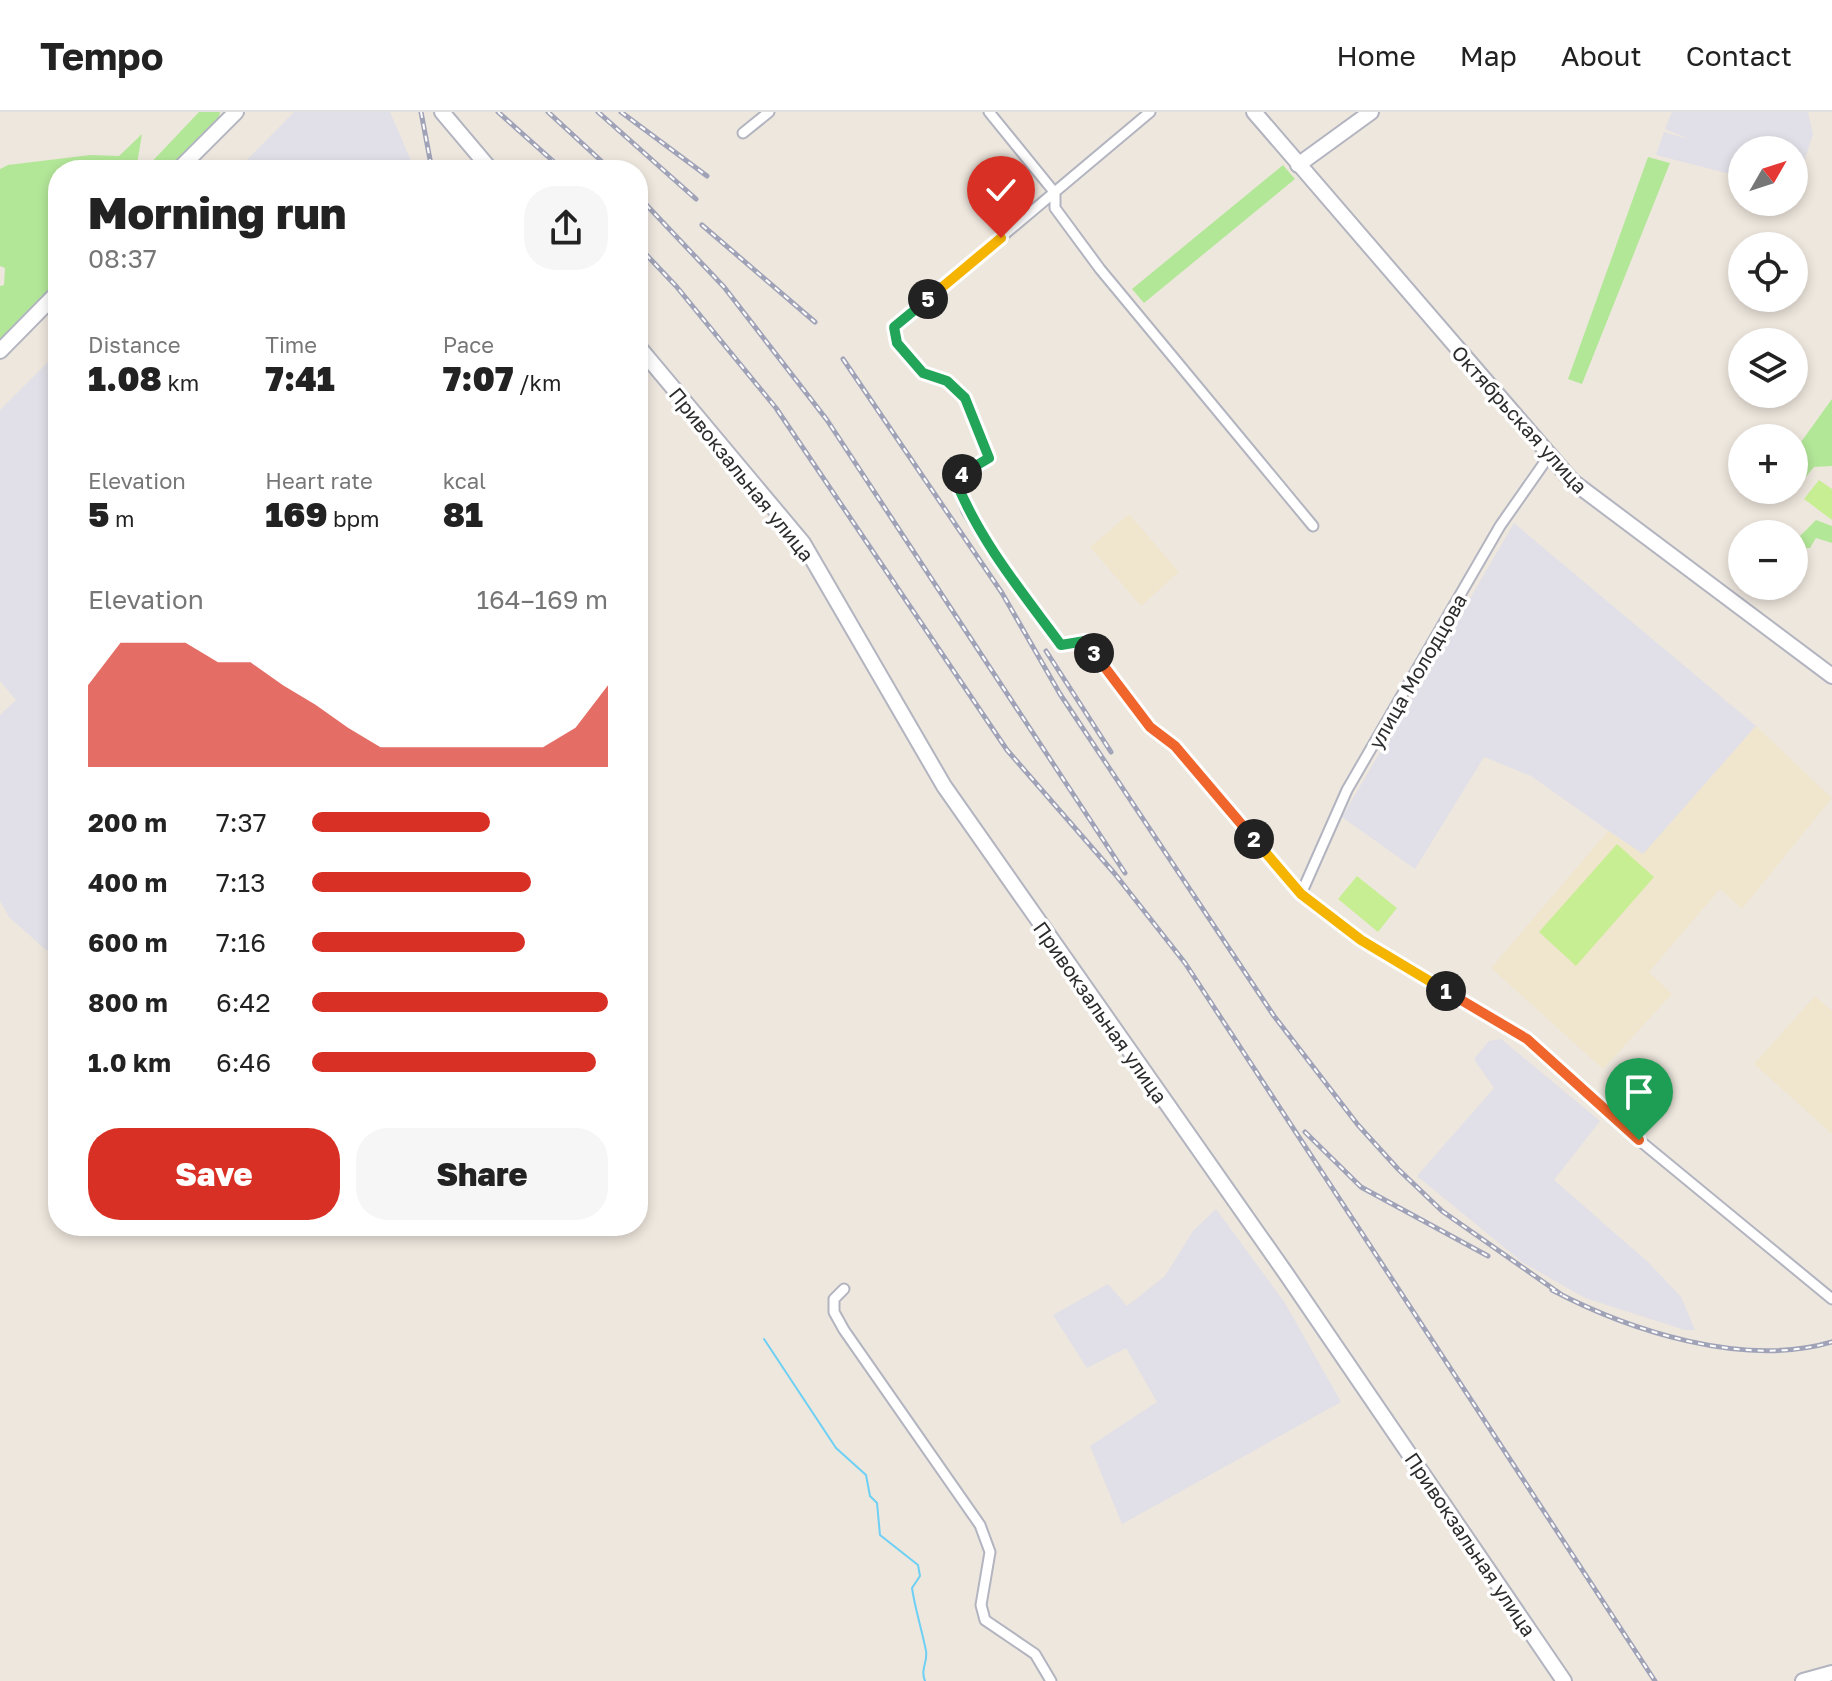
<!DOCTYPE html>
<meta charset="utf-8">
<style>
body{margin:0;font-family:"Golos Text",sans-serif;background:#f6f6f6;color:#222;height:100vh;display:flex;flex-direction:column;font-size:30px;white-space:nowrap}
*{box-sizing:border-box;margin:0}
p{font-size:26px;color:#767676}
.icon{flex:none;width:44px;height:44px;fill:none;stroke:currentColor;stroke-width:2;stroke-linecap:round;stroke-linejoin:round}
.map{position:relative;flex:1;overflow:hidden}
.panel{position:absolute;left:48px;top:48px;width:600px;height:1076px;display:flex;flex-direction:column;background:#fff;border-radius:32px;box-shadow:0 4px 12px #0003}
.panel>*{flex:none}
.needle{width:52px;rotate:51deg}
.controls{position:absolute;left:1728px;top:24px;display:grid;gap:16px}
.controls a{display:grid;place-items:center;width:80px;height:80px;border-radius:50%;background:#fff;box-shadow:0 4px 12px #0003;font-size:40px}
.pin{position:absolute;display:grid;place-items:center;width:68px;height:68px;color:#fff;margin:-82px -34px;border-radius:50% 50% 50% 0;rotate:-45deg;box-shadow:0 0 8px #0007}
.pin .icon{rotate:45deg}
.km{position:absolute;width:40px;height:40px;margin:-20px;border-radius:50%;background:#222;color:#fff;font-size:22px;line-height:40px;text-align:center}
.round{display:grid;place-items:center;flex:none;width:84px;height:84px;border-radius:32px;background:#f6f6f6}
.headline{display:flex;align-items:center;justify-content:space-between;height:136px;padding:0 40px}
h1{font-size:44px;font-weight:800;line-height:60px}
.stats{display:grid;grid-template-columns:repeat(3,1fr);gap:12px;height:136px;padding:8px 40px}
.stats div{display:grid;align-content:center}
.stats b{font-size:34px;font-weight:800}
.stats small{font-size:22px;font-weight:400}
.stats p{font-size:22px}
.chart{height:224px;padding:16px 40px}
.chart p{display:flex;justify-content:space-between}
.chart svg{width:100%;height:144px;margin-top:8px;fill:#d93025;opacity:.7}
.primary-button{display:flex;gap:16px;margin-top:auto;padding:16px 40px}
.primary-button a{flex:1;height:92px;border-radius:32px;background:#d93025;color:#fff;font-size:32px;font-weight:800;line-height:92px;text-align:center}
.primary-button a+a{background:#f6f6f6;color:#222}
ul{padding:0 40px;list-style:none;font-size:26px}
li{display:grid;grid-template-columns:128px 96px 1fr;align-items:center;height:60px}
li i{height:20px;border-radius:10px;background:#d93025}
header{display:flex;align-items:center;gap:48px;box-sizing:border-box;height:112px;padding:0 40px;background:#fff;border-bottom:2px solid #e0e0e0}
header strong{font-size:38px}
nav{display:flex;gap:44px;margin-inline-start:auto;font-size:28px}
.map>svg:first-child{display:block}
.industrial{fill:#e1dfe7}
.education{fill:#f0e5cd}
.green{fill:#b3e798}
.pitch{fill:#c8ee94}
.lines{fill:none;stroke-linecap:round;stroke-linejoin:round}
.stream{stroke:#6dd0f4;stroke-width:2}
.street-casing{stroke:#b2b4c0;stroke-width:13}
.secondary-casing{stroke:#b2b4c0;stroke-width:18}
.street{stroke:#fff;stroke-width:9}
.secondary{stroke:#fff;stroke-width:14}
.rail-casing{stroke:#a0a3b7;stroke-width:5}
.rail{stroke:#fff;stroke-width:2;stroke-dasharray:6;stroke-linecap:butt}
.split-1-casing{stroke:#fff;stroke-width:16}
.split-2-casing{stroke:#fff;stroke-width:16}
.split-3-casing{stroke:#fff;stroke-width:16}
.split-4-casing{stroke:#fff;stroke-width:16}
.split-5-casing{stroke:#fff;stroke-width:16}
.split-6-casing{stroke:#fff;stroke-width:16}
.split-1{stroke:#f0652b;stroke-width:10}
.split-2{stroke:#f5b400;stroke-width:10}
.split-3{stroke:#f0652b;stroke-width:10}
.split-4{stroke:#22a559;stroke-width:10}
.split-5{stroke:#22a559;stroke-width:10}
.split-6{stroke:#f5b400;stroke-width:10}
.labels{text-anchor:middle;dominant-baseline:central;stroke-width:7;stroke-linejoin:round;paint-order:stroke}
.street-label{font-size:20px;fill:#2c2c2c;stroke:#fff}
</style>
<header>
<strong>Tempo</strong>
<nav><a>Home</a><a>Map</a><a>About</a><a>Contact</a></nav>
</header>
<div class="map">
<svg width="1832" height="1569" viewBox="0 0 1832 1569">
<rect width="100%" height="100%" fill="#eee7de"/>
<path class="industrial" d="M294,0H390L415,58H237Z
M1672,0H1808L1813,22L1797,71L1794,70V38H1742V65L1656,43L1664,20L1691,28L1665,17Z
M58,240V839L46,838L9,805L0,789V603L16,588L0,569V298Z
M1514,411L1756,614L1643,743L1531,664L1484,645L1415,757L1342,705Z
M1501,927L1600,1009L1554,1068L1649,1151L1681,1185L1695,1218H1685L1585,1186L1522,1150L1417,1064L1494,976L1474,947L1489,929Z
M1216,1097L1285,1191L1341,1290L1122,1412L1090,1334L1157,1290L1126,1236L1087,1256L1053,1203L1108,1172L1127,1194L1165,1164L1193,1119Z"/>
<path class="education" d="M1129,402L1179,460L1141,494L1090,435Z
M1756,614L1832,686L1742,797L1720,777L1649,860L1672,882L1603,957L1491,856L1608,719L1643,742Z
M1815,884L1832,899V1022L1754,952Z"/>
<path class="green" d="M199,0H220L219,5L169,58H144Z
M142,22L136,58H58V172L0,233V174L4,173L5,156L0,154V57L8,53L90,43L119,44Z
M1648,45L1670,51L1582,272L1568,267Z
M1283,53L1295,67L1144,191L1132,177Z
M1832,287V354L1814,355L1798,374L1794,373V347L1801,340V330Z
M1816,408L1832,414V431L1816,426L1810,436H1798L1800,424Z"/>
<path class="pitch" d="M1819,368L1832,377V408L1804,387Z
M1617,732L1654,765L1576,854L1539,820Z
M1357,764L1397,796L1378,820L1338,787Z"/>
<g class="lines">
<path class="stream" d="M764,1227L836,1336L866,1363L870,1384L877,1391L880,1423L918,1453L920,1464L912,1476C915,1497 922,1518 926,1539C928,1550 920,1557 925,1569"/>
<g class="street-casing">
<path id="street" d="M989,0L1055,81V96L1100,157L1313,414
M1150,0L894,215L897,231L923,261L947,269L965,286L989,346L955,367L967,399L989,434L1061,533L1085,529L1150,615L1175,634L1301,782L1361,828L1527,927L1639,1028L1832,1187
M743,21L769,0
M1301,782L1347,678L1500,414L1549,344
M844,1177L834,1187V1200L844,1218L980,1413L990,1440L981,1493L985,1508L1035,1542L1051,1569"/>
</g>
<g class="secondary-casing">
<path id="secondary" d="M442,0L491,58
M1254,0L1572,369L1832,564
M1298,53L1371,0
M178,58L236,0
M638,234L803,431L944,674L1287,1163L1564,1569
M0,239L58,180
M1803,1569L1832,1561"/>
</g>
<use href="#street" class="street"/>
<use href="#secondary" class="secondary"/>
<g class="rail-casing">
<path id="rail" d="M421,0L432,58
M498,0L563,58
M548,0L611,58
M598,0L696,87
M621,0L707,64
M638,84L724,175L827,308L1125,761
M702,113L815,210
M638,134L676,174L776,296L1007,638L1115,762L1185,851L1655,1569
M843,247L1002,481L1060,582L1274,904L1358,1013L1398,1057L1442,1099L1562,1183
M1046,539L1111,640
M1305,1020L1361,1075L1488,1144
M1552,1178C1630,1219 1744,1256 1832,1230"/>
</g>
<use href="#rail" class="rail"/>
</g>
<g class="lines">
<g class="split-1-casing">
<path id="split-1" d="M1446,879L1527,927L1639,1028"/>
</g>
<g class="split-2-casing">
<path id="split-2" d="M1254,727L1301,782L1361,828L1446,879"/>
</g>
<g class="split-3-casing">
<path id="split-3" d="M1094,541L1150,615L1175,634L1254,727"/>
</g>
<g class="split-4-casing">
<path id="split-4" d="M962,362L955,367C979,428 1022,480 1061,533L1085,529L1094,541"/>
</g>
<g class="split-5-casing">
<path id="split-5" d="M928,187L894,215L897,231L923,261L947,269L965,286L989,346L962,362"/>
</g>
<g class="split-6-casing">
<path id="split-6" d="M928,187L1001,126"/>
</g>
<use href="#split-1" class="split-1"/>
<use href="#split-2" class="split-2"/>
<use href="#split-3" class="split-3"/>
<use href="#split-4" class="split-4"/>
<use href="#split-5" class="split-5"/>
<use href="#split-6" class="split-6"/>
</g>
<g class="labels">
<g class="street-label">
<text transform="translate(1520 307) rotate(48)">Октябрьская улица</text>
<text transform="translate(742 362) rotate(51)">Привокзальная улица</text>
<text transform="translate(1417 559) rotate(-60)">улица Молодцова</text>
<text transform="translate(1101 900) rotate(55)">Привокзальная улица</text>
<text transform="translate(1471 1432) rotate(56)">Привокзальная улица</text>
</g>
</g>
</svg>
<div class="controls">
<a><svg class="needle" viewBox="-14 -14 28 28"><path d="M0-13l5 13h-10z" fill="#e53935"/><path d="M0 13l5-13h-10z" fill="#767676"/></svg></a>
<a><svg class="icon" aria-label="locate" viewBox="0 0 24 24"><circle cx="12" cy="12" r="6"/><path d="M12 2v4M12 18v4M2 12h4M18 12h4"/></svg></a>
<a><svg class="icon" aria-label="layers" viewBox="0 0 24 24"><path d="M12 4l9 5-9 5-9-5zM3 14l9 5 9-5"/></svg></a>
<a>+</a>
<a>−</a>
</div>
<div class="pin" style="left:1639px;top:1028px;background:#1e9e55"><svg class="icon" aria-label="arrive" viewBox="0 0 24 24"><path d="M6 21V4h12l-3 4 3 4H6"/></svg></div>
<div class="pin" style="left:1001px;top:126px;background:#d93025"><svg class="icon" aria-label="check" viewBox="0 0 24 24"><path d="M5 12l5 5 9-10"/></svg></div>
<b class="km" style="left:1446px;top:879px">1</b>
<b class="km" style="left:1254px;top:727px">2</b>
<b class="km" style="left:1094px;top:541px">3</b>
<b class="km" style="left:962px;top:362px">4</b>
<b class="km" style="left:928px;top:187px">5</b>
<section class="panel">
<div class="headline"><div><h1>Morning run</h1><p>08:37</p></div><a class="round"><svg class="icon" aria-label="share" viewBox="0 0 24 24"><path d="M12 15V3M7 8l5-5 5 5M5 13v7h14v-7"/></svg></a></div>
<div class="stats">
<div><p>Distance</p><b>1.08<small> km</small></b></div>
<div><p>Time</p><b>7:41</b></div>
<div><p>Pace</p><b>7:07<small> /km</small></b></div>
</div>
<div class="stats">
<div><p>Elevation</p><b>5<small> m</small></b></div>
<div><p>Heart rate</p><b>169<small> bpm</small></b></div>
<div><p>kcal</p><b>81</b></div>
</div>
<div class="chart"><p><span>Elevation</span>164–169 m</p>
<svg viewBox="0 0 160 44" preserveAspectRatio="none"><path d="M0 44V19L10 6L20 6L30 6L40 12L50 12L60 19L70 25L80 32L90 38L100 38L110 38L120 38L130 38L140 38L150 32L160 19V44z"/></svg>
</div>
<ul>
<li><b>200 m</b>7:37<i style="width:60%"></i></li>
<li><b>400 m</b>7:13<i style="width:74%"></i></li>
<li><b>600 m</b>7:16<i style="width:72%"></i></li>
<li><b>800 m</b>6:42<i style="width:100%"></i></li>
<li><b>1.0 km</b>6:46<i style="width:96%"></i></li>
</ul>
<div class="primary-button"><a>Save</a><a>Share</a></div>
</section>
</div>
